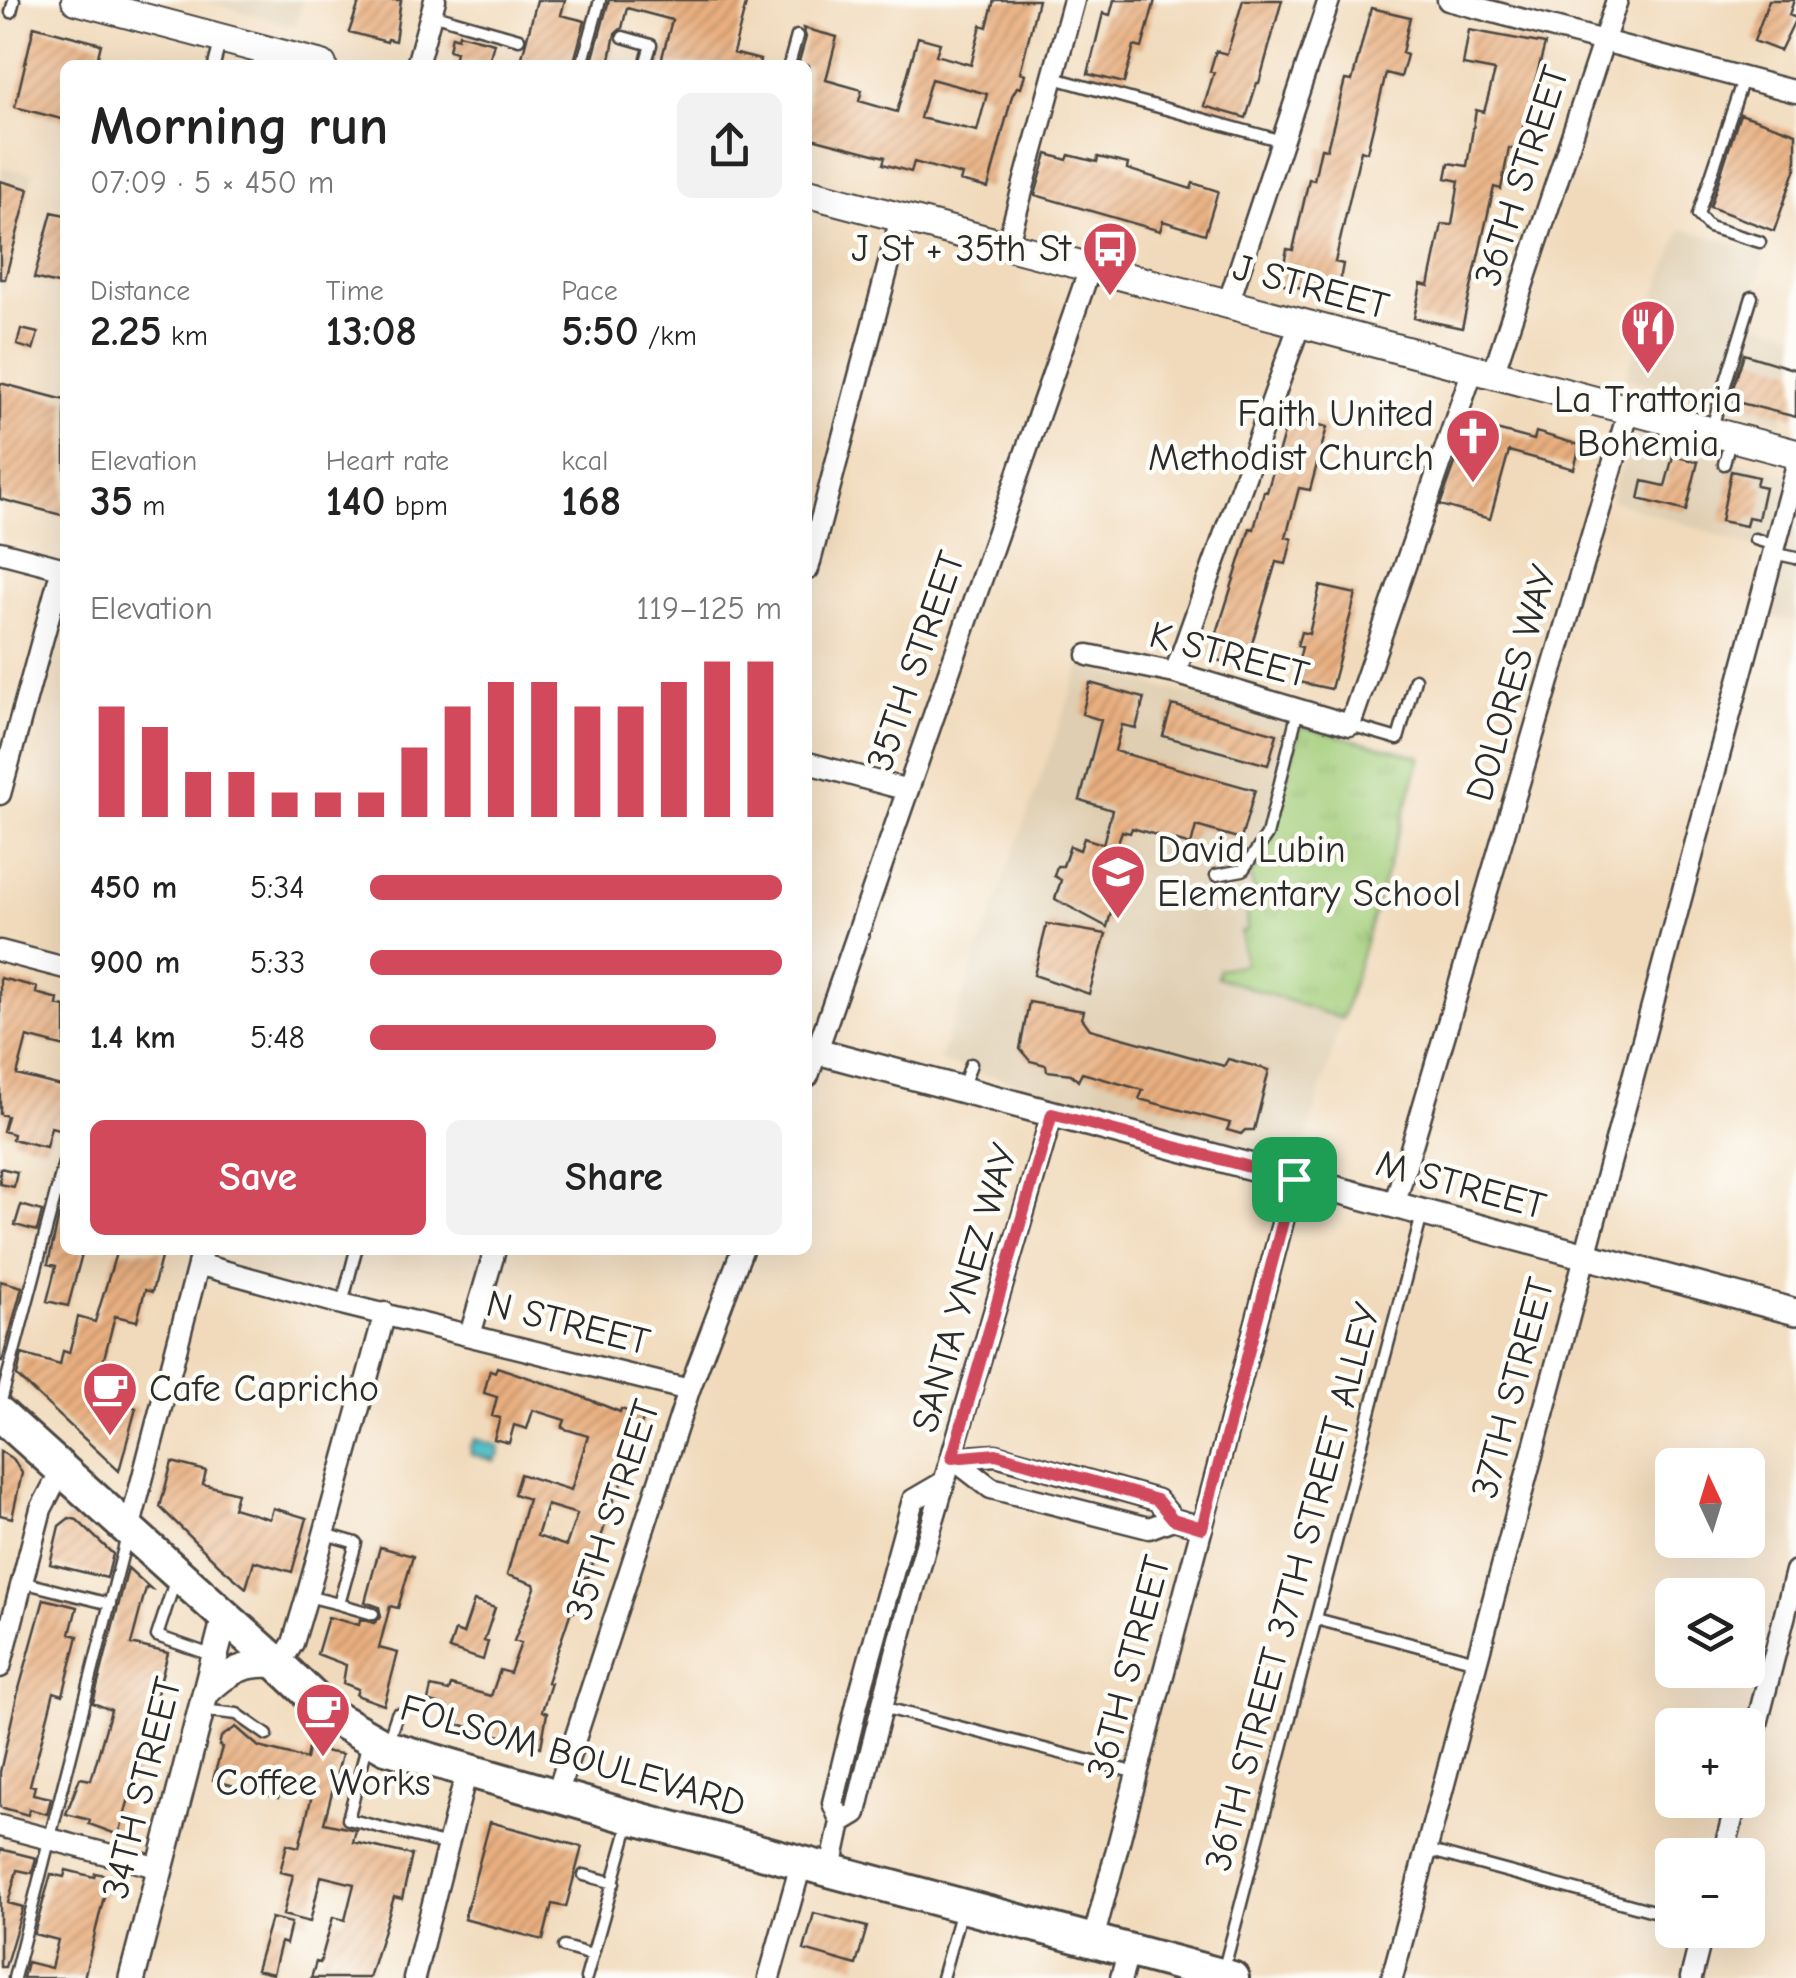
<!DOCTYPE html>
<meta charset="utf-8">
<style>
body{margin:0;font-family:"Comic Neue",sans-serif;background:#f2f2f2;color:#222;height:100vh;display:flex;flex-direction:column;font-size:38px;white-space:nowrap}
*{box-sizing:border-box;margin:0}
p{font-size:32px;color:#767676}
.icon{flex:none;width:55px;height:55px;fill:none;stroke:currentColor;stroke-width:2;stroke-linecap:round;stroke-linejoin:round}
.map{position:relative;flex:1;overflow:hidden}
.drawer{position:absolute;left:60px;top:60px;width:752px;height:1195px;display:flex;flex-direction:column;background:#fff;border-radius:15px;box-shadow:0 10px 40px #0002}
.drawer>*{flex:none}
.needle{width:65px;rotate:356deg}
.fabs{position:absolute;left:1655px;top:1448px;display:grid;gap:20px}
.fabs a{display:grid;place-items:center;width:110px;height:110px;border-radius:15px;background:#fff;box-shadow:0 10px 40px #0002;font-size:50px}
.pin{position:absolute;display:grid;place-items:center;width:85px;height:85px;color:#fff;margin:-42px;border-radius:20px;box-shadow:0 5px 15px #0006}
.round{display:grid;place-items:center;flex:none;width:105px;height:105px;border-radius:15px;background:#f2f2f2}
.summary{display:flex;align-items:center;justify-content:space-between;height:170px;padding:0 30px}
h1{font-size:55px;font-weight:700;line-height:75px}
.figures{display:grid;grid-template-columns:repeat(3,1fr);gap:15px;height:170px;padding:10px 30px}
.figures div{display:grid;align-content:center}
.figures b{font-size:42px;font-weight:700}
.figures small{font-size:28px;font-weight:400}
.figures p{font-size:28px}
.chart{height:280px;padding:20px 30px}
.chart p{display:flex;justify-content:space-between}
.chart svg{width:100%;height:180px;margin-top:10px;stroke:#d1495b;stroke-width:6}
.primary-button{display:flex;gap:20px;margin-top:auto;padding:20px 30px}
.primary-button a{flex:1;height:115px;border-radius:15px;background:#d1495b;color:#fff;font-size:40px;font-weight:700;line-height:115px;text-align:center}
.primary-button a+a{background:#f2f2f2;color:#222}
ul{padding:0 30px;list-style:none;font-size:32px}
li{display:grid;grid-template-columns:160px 120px 1fr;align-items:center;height:75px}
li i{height:25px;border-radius:12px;background:#d1495b}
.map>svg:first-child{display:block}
.built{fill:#dfceb1}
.park{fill:url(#park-tufts);stroke:#667c52;stroke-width:2.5}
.water{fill:url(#water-waves);stroke:#3b7276;stroke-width:2.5}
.building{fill:url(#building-hatch);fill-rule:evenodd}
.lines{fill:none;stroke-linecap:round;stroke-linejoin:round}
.service-casing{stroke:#494541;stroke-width:15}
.minor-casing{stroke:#494541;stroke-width:25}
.tertiary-casing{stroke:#494541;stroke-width:30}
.secondary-casing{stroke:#494541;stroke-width:32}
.primary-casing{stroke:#494541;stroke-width:38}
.service{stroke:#fff;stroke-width:10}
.minor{stroke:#fff;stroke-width:20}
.tertiary{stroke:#fff;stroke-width:25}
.secondary{stroke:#fff;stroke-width:28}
.primary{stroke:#fff;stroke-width:32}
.route-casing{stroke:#fff;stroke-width:20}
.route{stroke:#d1495b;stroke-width:12}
.labels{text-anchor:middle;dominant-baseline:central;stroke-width:9;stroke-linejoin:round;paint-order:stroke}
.street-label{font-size:38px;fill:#2b2b2b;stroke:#fdfcf7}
.poi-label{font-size:38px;fill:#2b2b2b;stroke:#fdfcf7;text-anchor:end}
</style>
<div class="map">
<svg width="1796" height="1978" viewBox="0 0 1796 1978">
<defs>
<pattern id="park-tufts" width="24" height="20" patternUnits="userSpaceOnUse" patternTransform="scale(2.5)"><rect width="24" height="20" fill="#a2cd79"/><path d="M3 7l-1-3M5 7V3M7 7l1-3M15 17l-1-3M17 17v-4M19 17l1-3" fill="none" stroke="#8cb069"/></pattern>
<pattern id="water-waves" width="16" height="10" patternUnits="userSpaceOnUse" patternTransform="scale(2.5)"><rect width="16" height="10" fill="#4bbac1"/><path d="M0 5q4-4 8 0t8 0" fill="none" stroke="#3f979d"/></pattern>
<pattern id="building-hatch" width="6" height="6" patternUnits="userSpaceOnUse" patternTransform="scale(2.5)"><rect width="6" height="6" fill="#e9af7f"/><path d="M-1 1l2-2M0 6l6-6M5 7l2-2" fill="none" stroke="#bd8f68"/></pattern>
</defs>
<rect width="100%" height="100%" fill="#fdfcf7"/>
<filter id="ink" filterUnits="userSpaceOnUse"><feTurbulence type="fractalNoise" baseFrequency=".01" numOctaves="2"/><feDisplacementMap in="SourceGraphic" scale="20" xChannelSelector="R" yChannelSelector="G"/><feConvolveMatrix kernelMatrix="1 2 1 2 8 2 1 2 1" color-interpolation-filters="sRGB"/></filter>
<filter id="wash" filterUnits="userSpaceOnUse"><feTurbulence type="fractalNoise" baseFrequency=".0048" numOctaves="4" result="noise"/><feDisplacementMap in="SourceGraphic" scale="40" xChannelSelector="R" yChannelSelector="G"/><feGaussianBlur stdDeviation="2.25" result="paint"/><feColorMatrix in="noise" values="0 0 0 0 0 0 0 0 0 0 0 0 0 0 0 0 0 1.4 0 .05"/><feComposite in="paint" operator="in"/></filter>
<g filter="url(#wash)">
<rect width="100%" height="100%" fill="#f1dabb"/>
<path class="built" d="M200,0H302L295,26Z
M0,167L34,173L0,298Z
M1681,229L1765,252L1749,319L1796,334V362L1782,422L1625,378Z
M1640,435L1796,478V621L1768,615L1786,553L1755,547L1611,500L1630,436Z
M1081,665L1300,726L1268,849L1261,864L1249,874L1255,893L1246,911L1247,931L1241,933L1245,964L1220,969L1218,977L1342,1019L1300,1162L939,1061Z"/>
<path class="park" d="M1300,726L1421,757L1342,1019L1217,977L1219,969L1245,964L1241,932L1247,931L1246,911L1255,893L1249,874L1261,864L1268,849Z"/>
<path class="water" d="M475,1439L499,1446V1454L494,1461L471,1454L470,1446Z"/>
<g id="blocks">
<path class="building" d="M360,0H401L395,41L388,39L387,42L349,32Z
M537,0H565L561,15L585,21L573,65H538L521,61Z
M609,0H747L733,53L760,60L759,65H660L672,20L627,8L622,28L615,34L609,65H591Z
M994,0H1038L1020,73L1025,74L1021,88L1017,87L1012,96L988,188L960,181L962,175L914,162L911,172L883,164L885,157L808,137V65H798L806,37L803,28L837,37L826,80L862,90L859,101L897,112L918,37L940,43L936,55L971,65L981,25L987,27ZM931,79L987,94L977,131L920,118Z
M1114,0H1155L1142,48L1134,46L1124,83L1088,74L1103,13L1110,15Z
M1243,0H1282L1259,83H1257L1246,118L1204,106L1214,72L1210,71L1216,51L1227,54Z
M1769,0H1794L1789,15L1796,18L1780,51L1754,41Z
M1371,8L1410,17L1402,53L1407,55L1401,77L1386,73L1367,152L1361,150L1335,262L1343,264L1337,296L1280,283L1287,249L1293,250L1309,179L1314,180L1321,148L1327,149L1345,80L1352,81Z
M34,26L101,44L96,65H65V120L15,107Z
M1469,30L1545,44L1517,150L1509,148L1501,189L1494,187L1462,328L1414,318L1421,284L1429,286L1442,224L1452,225L1459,181L1446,178L1449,163L1467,166L1476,110L1484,112L1495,71L1463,65Z
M459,34L494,43L488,65L454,61L456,52L449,50L452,36L458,38Z
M1740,114L1796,133V168L1774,231L1710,207Z
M1047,154L1067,160L1069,155L1097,162L1098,157L1128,164L1127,169L1191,189L1193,183L1218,191L1205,234L1163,221L1160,231L1035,195Z
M0,181L29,189L5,279H0Z
M52,212L65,215V286L34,278Z
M21,329L38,333L33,350L17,345Z
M1744,354L1796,370V417L1729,400Z
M0,383L65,400V516L0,499Z
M1289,416L1327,427L1310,490L1299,488L1286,537L1292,539L1286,564L1276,562L1245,667L1209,658L1250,528L1254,529L1264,491L1267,492Z
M1477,425L1534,440L1536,432L1580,445L1574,469L1509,451L1490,519L1440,505L1457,458L1459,455L1469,457Z
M1673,456L1698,462L1686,511L1639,499L1643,481L1665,486Z
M1731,471L1758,477L1756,485L1765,487L1758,519L1748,517L1746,526L1721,521Z
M1320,586L1356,594L1331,689L1294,681L1302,647L1297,646L1301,632L1309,634Z
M1090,683L1144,698L1136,728L1122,725L1115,751L1255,790L1241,839L1196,826L1191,845L1132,828L1130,833L1122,831L1111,862L1124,866L1107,927L1055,899L1061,880L1054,876L1057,866H1063L1070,846L1080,850L1084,838L1103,844L1112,810L1080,800L1101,720L1082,714Z
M1172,705L1277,734L1268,765L1163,736Z
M1047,924L1106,934L1089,994L1034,975Z
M0,978L37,987L36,993L58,999L57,1005L65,1007V1047L27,1037L17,1075L65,1087L62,1130L51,1127L46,1147L12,1139L13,1134L3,1131L7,1116L0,1114Z
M1029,1002L1084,1011L1082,1018L1090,1029L1224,1066L1228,1059L1269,1070L1254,1130H1245L1241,1134L1227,1130L1230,1123L1139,1099L1143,1090L1082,1073L1078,1081L1071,1074L1047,1071L1046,1065L1030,1061L1020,1049Z
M0,1168L17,1172L14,1187L0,1184Z
M21,1205L42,1211L37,1231L15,1225Z
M59,1216L65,1217V1250H83L68,1306L47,1301L56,1266L48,1264Z
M117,1250H163L152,1292L145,1290L137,1321L115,1316L94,1397L136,1408L119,1471L17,1376L22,1354L60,1365L63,1351L69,1353L78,1317L95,1322Z
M0,1281L22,1287L2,1362H0Z
M497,1367L568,1391L620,1412L621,1409L630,1412L631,1410L645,1414L618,1495L615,1494L588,1578L585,1577L574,1612L571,1611L547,1682L551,1683L542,1711L547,1713L541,1747L458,1724L459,1720L444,1716L447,1707L428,1701L431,1687L449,1691L451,1685L491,1696L500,1670L510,1673L521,1643L514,1641L535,1588L534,1584L507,1575L528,1499L514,1494L520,1474L571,1490L588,1436L562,1428L565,1420L533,1410L527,1429L514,1425L509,1443L494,1439L500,1418L492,1416L497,1397L484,1393L490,1370L495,1372ZM547,1505L577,1514L566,1546L537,1536Z
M0,1451L14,1460L22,1473L12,1518L0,1515Z
M172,1462L206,1471L203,1484L237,1493L233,1508L270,1519L273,1508L307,1518L292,1572L254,1561L246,1588L220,1566L160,1507Z
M69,1518L77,1520L113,1554L107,1578L50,1564L59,1526Z
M380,1547L413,1556L398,1608L390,1606L379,1648L398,1653L384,1705L356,1695L358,1689L343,1683L346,1665L317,1654L328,1617L359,1625L360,1619L374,1623L381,1617L379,1607L365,1602Z
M128,1568L151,1589L146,1588L131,1644L168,1653L119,1835L89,1824L90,1820L66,1814L80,1778L91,1780L111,1710L93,1703Z
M44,1599L77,1607L70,1634L78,1636L63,1695L54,1692L30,1785L35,1786L33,1794L51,1798L47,1814L29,1809L28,1815L0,1807V1772L17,1696Z
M474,1601L495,1608L484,1641L488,1642L483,1660L449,1649L455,1631L463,1634Z
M236,1727L259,1747L306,1759L308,1749L342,1754L324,1823L356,1830L353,1842L412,1855L402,1899L394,1897L369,1978H311L316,1962L320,1963L333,1917L345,1920L354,1884L321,1876L310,1922L283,1915L293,1875L280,1872L287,1844L299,1847L312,1795L281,1787L278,1798L213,1780L222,1747L219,1746L221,1737Z
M490,1822L582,1847L566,1907L552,1904L543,1940L464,1919Z
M0,1849L36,1858L32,1873L17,1870L8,1903L23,1907L5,1967H0Z
M66,1870L94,1877L95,1873L109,1876L84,1978H23L27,1962L51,1968L58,1940L34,1934L51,1874L64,1877Z
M814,1913L867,1927L856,1965L804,1950Z
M271,1918L291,1923L286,1944L281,1942L273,1974L256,1970Z"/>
</g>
</g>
<g filter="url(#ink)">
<use href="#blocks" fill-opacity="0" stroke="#494541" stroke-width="2.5"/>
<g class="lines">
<g class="service-casing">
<path id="service" d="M11,12L14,0
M431,14L519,39
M623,37L651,45L645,65
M214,65L221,39
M582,65L600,0
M789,65L797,36
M1054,78L1282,141
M1743,79L1698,215L1709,227L1760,242
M1711,430L1752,297
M1416,461L1438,467
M1724,464L1730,441
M1755,539L1774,545
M1773,553L1796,558
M1350,725L1398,739L1415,679
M1216,875L1243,870L1267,835L1298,710
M962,1089L971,1064
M342,1304L356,1250
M0,1405L65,1159
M325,1534L356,1543L339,1604L373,1614
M175,1581L157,1636L214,1656
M22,1582L110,1604
M307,1596L339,1604
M1316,1619L1476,1661
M882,1707L1137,1773
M202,1710L237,1714L267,1735
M388,1741L397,1714
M368,1742L348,1819L448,1845
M1427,1850L1672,1916
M584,1875L614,1883
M564,1947L592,1955
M1223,1972L1422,1215
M14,1978L127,1536
M586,1978L630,1822
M942,1978L961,1910"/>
</g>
<g class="minor-casing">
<path id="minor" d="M1448,0L1796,92
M417,65L435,0
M1007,246L1074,0
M1228,304L1329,0
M1493,374L1617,0
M0,552L65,569
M808,569L901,218
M1088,655L1175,673L1350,725L1473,369
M1175,673L1300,323
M808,763L908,790
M0,794L62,568
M0,951L65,968
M808,1076L1090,268
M1394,1206L1629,410
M198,1264L342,1304L689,1390
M470,1335L495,1250
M952,1458L996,1455L1157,1500L1173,1519L1202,1527
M952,1458L991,1488L1149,1528L1173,1519
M129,1530L202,1250
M279,1665L293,1643L307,1596L385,1313
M0,1667L41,1509L62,1469
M1748,1759L1796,1571
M557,1794L689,1390L742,1250
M841,1822L856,1813C911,1577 986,1347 1052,1114
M0,1826L160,1868
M1723,1855L1737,1800
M831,1868L841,1822L833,1803L858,1700L913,1500L944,1482
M1093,1940L1294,1179
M414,1978L467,1770
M769,1978L802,1861
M1121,1978L1129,1950
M1392,1978L1796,468
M1691,1978L1703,1930"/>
</g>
<g class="tertiary-casing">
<path id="tertiary" d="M817,1051L1796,1312
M205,1694C228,1671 246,1661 279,1665
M132,1978L225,1617"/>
</g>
<g class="secondary-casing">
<path id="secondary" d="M76,0L322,65
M808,193L1796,454"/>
</g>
<g class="primary-casing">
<path id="primary" d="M0,1414L279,1665L335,1718L386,1747L631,1817L1232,1978"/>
</g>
<use href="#service" class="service"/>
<use href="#minor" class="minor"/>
<use href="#tertiary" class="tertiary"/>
<use href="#secondary" class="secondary"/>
<use href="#primary" class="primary"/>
</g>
</g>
<g class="lines" filter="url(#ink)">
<g class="route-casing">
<path id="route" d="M1052,1114L1294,1179L1202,1528L1173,1519L1157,1500L996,1454L952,1458Z"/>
</g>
<use href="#route" class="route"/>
</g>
<defs>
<g id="bus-pin" transform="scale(2.875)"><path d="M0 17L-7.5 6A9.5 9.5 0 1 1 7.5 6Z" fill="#d1495b" stroke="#fdfcf7"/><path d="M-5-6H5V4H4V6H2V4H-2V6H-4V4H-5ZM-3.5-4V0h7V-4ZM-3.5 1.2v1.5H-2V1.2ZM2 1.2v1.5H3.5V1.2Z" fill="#fff"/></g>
<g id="restaurant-pin" transform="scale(2.875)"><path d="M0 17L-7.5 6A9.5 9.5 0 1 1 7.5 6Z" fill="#d1495b" stroke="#fdfcf7"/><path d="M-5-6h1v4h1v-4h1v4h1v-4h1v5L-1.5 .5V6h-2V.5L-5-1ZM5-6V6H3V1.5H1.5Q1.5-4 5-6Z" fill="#fff"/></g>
<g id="church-pin" transform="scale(2.875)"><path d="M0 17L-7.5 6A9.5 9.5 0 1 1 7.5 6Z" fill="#d1495b" stroke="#fdfcf7"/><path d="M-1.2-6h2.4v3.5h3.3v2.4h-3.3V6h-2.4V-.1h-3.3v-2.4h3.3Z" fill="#fff"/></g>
<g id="school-pin" transform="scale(2.875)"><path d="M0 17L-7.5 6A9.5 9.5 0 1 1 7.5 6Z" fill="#d1495b" stroke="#fdfcf7"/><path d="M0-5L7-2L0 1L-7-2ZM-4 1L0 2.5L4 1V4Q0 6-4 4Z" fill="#fff"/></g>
<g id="cafe-pin" transform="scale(2.875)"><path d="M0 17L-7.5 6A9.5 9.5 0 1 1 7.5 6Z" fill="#d1495b" stroke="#fdfcf7"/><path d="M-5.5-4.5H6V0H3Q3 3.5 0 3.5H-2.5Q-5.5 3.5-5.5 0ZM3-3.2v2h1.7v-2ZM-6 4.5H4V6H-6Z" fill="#fff"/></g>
</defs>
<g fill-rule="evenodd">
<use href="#bus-pin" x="1110" y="249"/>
<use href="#restaurant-pin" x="1648" y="327"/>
<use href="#church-pin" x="1473" y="436"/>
<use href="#school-pin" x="1118" y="872"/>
<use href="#cafe-pin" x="110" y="1389"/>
<use href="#cafe-pin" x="323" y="1710"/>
</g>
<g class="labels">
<g class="street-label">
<text transform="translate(1522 176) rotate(-72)">36TH STREET</text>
<text transform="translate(1311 287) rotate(15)">J STREET</text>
<text transform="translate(1229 655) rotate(15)">K STREET</text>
<text transform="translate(916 661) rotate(-71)">35TH STREET</text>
<text transform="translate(1512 683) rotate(-74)">DOLORES WAY</text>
<text transform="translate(1461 1185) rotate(15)">M STREET</text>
<text transform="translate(965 1288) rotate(-74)">SANTA YNEZ WAY</text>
<text transform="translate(568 1323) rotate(14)">N STREET</text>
<text transform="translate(1513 1388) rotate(-75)">37TH STREET</text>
<text transform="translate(613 1510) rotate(-72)">35TH STREET</text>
<text transform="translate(1293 1587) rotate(-75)">36TH STREET 37TH STREET ALLEY</text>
<text transform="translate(1129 1667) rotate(-75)">36TH STREET</text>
<text transform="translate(573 1756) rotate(16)">FOLSOM BOULEVARD</text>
<text transform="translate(142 1788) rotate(-76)">34TH STREET</text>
</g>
<g class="poi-label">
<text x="1071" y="249">J St + 35th St</text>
<text x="1648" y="400" text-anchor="middle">La Trattoria<tspan x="1648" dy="44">Bohemia</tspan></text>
<text x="1434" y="414">Faith United<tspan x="1434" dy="44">Methodist Church</tspan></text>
<text x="1157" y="850" text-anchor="start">David Lubin<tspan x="1157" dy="44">Elementary School</tspan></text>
<text x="149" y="1389" text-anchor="start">Cafe Capricho</text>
<text x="323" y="1783" text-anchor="middle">Coffee Works</text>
</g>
</g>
</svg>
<div class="fabs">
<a><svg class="needle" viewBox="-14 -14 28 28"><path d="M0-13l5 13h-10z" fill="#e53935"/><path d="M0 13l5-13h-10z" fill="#767676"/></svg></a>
<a><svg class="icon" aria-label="layers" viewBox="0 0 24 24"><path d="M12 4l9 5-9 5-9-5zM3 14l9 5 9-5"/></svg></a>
<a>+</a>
<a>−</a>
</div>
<div class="pin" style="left:1294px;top:1179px;background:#1e9e55"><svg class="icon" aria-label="arrive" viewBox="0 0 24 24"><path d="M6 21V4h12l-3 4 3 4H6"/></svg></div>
<section class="drawer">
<div class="summary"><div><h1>Morning run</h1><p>07:09 · 5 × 450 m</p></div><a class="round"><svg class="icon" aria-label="share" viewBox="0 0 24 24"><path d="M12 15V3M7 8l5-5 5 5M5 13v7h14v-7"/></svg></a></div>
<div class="figures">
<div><p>Distance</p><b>2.25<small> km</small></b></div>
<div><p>Time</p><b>13:08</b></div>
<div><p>Pace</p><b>5:50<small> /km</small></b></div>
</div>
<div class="figures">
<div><p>Elevation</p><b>35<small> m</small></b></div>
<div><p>Heart rate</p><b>140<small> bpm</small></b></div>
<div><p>kcal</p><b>168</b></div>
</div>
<div class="chart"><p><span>Elevation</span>119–125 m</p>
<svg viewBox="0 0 160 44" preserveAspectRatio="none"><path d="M5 44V17M15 44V22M25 44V33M35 44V33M45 44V38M55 44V38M65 44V38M75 44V27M85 44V17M95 44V11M105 44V11M115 44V17M125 44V17M135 44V11M145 44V6M155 44V6"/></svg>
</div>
<ul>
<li><b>450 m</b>5:34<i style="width:100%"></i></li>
<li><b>900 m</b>5:33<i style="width:100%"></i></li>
<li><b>1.4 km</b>5:48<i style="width:84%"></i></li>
</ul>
<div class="primary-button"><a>Save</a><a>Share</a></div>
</section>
</div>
